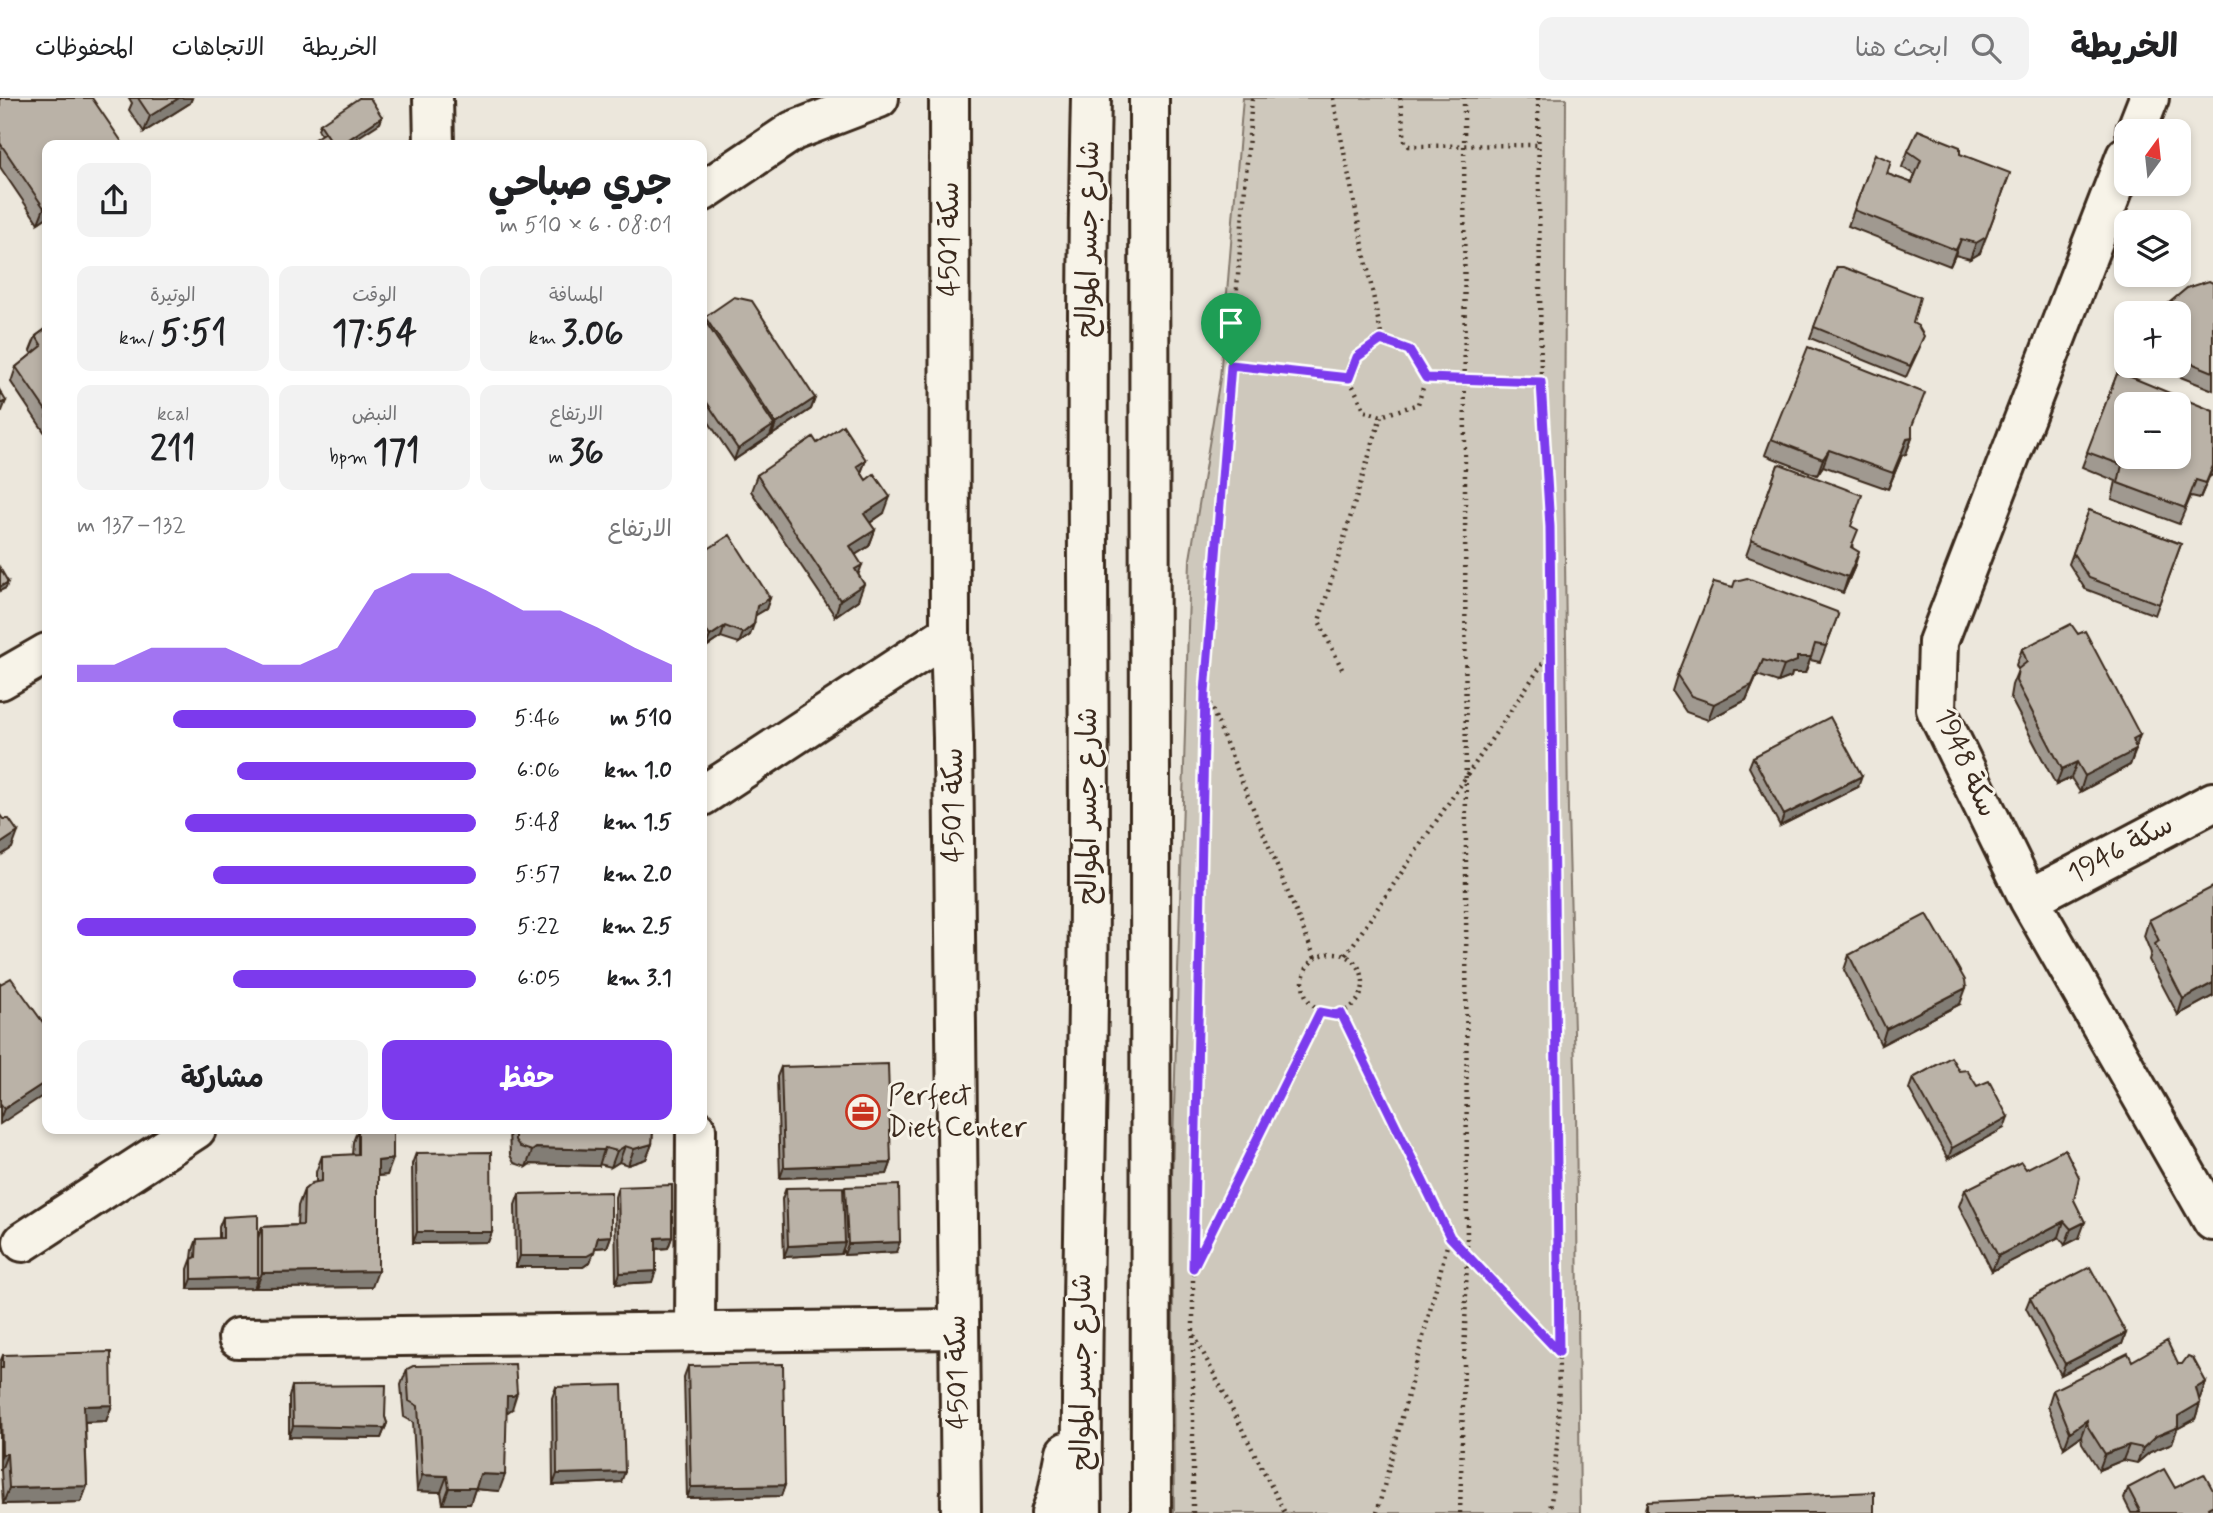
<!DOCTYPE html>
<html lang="ar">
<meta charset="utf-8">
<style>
body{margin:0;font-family:Mynerve,"Playpen Sans Arabic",sans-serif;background:#f2f2f2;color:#202124;direction:rtl;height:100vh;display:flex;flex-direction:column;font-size:26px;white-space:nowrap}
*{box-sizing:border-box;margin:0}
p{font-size:23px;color:#757577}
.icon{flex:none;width:38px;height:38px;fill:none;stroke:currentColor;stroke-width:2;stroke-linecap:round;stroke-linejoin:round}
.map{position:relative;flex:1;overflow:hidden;direction:ltr}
.panel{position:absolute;left:42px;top:42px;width:665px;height:994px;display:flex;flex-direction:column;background:#fff;border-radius:14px;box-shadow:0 4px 10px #0003;direction:rtl}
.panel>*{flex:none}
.needle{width:46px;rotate:15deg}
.controls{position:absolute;left:2114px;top:21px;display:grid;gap:14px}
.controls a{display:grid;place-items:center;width:77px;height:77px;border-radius:14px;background:#fff;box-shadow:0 4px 10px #0003;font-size:35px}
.pin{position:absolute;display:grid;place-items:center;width:60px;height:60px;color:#fff;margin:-72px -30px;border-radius:50% 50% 50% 0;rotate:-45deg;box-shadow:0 0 7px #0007}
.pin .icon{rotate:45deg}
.round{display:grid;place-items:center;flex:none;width:74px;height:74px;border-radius:14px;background:#f2f2f2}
.overview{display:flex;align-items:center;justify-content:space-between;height:119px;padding:0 35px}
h1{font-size:38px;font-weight:700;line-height:52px}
.stats{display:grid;grid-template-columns:repeat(3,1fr);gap:10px;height:119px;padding:7px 35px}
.stats div{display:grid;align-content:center;border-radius:14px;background:#f2f2f2;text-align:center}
.stats b{font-size:35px;font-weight:700}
.stats small{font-size:19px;font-weight:400}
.stats p{font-size:19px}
.chart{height:196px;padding:14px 35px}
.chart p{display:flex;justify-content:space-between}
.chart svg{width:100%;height:126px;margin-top:7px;fill:#7c3aed;opacity:.7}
.cta{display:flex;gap:14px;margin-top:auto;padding:14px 35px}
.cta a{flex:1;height:80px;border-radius:14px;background:#7c3aed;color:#fff;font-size:28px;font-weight:700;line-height:80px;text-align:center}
.cta a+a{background:#f2f2f2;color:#202124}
ul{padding:0 35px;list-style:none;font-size:23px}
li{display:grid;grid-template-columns:112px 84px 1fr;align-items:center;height:52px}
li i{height:18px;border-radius:9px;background:#7c3aed}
header{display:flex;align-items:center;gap:42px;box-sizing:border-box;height:98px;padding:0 35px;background:#fff;border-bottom:2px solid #e0e0e0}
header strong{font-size:33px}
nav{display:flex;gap:38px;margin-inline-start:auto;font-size:24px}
.search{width:490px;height:63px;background:#f2f2f2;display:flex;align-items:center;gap:18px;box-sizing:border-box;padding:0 24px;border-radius:14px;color:#757577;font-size:26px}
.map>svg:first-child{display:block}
.green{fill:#cec8bc;stroke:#84796d;stroke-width:2}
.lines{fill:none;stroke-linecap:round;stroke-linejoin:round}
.street-casing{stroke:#3b2a1e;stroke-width:44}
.secondary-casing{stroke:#3b2a1e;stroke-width:44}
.primary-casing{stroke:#3b2a1e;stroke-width:44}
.path{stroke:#3b2a1e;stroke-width:4.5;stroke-dasharray:2 5;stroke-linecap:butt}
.street{stroke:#f7f3e8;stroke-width:38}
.secondary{stroke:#f7f3e8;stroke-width:38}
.primary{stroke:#f7f3e8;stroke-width:38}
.wall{fill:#a09990;stroke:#3b2a1e;stroke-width:2}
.shaded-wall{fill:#827d75;stroke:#3b2a1e;stroke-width:2}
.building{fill:#bab2a7;stroke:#3b2a1e;stroke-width:2;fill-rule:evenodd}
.route-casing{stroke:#fff;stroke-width:14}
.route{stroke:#7c3aed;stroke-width:9}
.labels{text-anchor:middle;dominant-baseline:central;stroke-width:6;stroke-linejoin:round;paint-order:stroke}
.street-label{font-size:28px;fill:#3b2a1e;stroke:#f7f3e8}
.poi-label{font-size:28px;fill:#3b2a1e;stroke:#f7f3e8;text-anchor:start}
</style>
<header>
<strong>الخريطة</strong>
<div class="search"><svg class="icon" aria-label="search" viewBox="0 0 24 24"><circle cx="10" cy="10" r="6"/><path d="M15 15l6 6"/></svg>ابحث هنا</div>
<nav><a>الخريطة</a><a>الاتجاهات</a><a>المحفوظات</a></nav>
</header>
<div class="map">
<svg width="2213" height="1415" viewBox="0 0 2213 1415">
<rect width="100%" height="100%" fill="#ece7dc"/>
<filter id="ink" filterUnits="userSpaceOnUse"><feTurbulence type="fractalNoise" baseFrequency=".0143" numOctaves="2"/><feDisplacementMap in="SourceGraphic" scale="14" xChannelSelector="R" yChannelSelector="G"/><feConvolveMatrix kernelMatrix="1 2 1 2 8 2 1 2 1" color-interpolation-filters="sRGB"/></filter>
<g filter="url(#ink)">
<path class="green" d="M1243,0H1566L1564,376L1568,712L1576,1009L1580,1415H1174L1172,1081L1190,461L1220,280Z"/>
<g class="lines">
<g class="street-casing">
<path id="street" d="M433,0L434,47
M2136,33L2149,0
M2126,58L1938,544L1936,611L2029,801L2213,1123
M702,94L793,33L879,0
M0,582L47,555
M702,698L950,535
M2029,801L2213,704
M23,1144L196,1031
M695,1234L696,1031
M238,1240L957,1231"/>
</g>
<g class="secondary-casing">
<path id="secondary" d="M949,0L950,535L953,640L961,1415"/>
</g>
<g class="primary-casing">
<path id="primary" d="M1149,0L1151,1415
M1051,1415L1057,1399L1066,1354
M1082,1415C1080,1202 1089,988 1089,775C1089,517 1085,258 1091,0"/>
</g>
<path class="path" d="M1333,0L1382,241L1357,259L1349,280L1365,313L1381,318L1418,306L1426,280L1409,252L1382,241
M1400,0L1405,43L1409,48L1539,47
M1538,0L1541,284L1550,429L1559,1254L1558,1338L1550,1415
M1231,267L1349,280
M1426,280L1541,284
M1342,571L1319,523L1381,318
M1207,599L1315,860
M1303 885a30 30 0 1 1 60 0a30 30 0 1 1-60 0Z
M1346,857L1551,553
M1341,915L1450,1139L1559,1254
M1195,1166L1320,914
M1194,1237L1285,1415
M1193,1415V1170L1205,595L1252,0
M1377,1415L1449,1140
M1460,1415L1467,1157L1464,0"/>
<use href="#street" class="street"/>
<use href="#secondary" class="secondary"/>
<use href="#primary" class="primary"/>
</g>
<path class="wall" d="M0,0L47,47V119L38,125L0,69Z
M129,0H192L190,5L144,34L129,12L132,5Z
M382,19L380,25L321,37L318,31L320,26Z
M1908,53L1960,56L1980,155L1970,161L1955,157L1950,168L1848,128L1875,56L1887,76L1912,85L1915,77L1902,69Z
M1837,169L1913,225L1920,249L1906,279L1810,240Z
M2213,185V292L2153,268H2179V215Z
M705,219L815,300L811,311L772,337L771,335L770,338L734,362L702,314V221H704Z
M47,230V338L11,284L16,269L32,256L30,253L36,238Z
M2117,276L2209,379L2200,400L2191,398L2179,426L2112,401L2116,383L2082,369Z
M1912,329V340L1906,356L1902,357L1888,391L1823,368L1817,377L1765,357L1771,341Z
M817,345L866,362L861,374L884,415L870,425L875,432L869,448L855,457L858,477V502L835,518L751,393L757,377Z
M1778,367L1851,428L1854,470L1843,495L1746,458Z
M2089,412L2181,446L2155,517L2085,491L2069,466Z
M702,455L770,500L766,511L755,517L750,537L739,545L721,539L706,549L702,543Z
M1838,517L1820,564L1810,562L1805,575H1792L1791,579L1778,584L1757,577L1746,602L1708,622L1686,614L1672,593L1677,577Z
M2022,551L2135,649L2136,652L2130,667L2080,694L2071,680L2056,687L2010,599L2012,587L2018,572L2016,567Z
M1753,659L1858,689L1780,728L1749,669Z
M2149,822L2213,898L2178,917L2149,862L2151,855L2144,838Z
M1849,857L1960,906L1881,947L1844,872Z
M0,886L47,930L0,1026Z
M781,969L891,1065L887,1076L780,1080L777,979Z
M1959,973L1977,988L2004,1030L1948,1061L1909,991L1913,980Z
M358,1031H393L387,1077L378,1078L372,1189L256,1190V1185L254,1190L188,1191V1171L192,1160L193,1152L197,1141H219V1129L223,1119L258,1140L262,1129L297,1127L298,1108L304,1092L316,1084V1074L322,1058L352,1057L353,1044Z
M509,1031H653L652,1046L646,1061L628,1067L619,1064L611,1069L599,1066V1068L530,1066L526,1069L514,1065L510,1057Z
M416,1055L492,1134L488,1144L413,1145L412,1066Z
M2026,1071L2074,1102L2079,1140L2065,1147L2059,1139L1992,1173L1959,1108L1965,1092Z
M618,1089L672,1139L668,1150L656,1151L652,1184L616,1186L615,1099Z
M845,1089L896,1154L844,1157L843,1151L841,1156L784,1159L782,1101L786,1090L844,1093Z
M519,1096L611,1138L607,1149L595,1150L590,1164L583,1169H516L515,1107Z
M2030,1200L2126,1235L2122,1246L2061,1277L2026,1210Z
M3,1257L112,1307L106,1323L85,1324L87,1388L81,1404L3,1406L1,1372H0V1264Z
M2132,1263L2178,1266L2206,1284L2199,1301L2200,1305L2195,1321L2177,1331L2172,1345L2150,1354L2137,1365L2123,1362L2099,1372L2082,1345L2081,1338L2064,1350L2048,1308L2053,1292Z
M688,1268L785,1387L781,1398L687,1400L684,1279Z
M407,1271L512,1311L506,1314L499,1393L475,1391L470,1406H443L441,1394L417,1393L413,1324L404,1319L401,1287Z
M292,1288L385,1319L387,1325L381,1340L289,1339V1299Z
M556,1289L621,1384L553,1387L552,1300Z
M2128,1390H2175L2213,1415H2131L2124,1401Z
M1647,1404L1874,1415H1644Z"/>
<path class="shaded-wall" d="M179,0H192L190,5L144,34L150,18Z
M382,19L380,25L346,47H340Z
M2010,75L1980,155L1970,161L1976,145Z
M47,107V119L38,125L44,110Z
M1961,141L1955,157L1950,168L1956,152Z
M815,300L811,311L772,337L776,326Z
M6,303L2,313L0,315V306Z
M774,327L770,338L734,362L738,351Z
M1912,340L1906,356L1902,357L1888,391L1907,341Z
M1829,352L1823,368L1817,377L1823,361Z
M866,362L860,377L857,368Z
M2213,368V377L2209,379L2200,400Z
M890,399L884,415L859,432L864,416Z
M875,432L869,448L844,464L850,448Z
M1859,454L1854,470L1843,495L1848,479Z
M862,467L856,483L855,471Z
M8,484L6,490L0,493V489Z
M864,486L858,502L835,518L840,502Z
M770,500L766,511L753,519L757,508Z
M754,526L750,537L739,545L743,535Z
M725,528L721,539L706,549L710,538Z
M1797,559H1811L1805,575H1792L1791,579L1778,584L1784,568Z
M1763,562L1746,602L1708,622L1714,606Z
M2140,637L2130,667L2080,694L2085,678Z
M2077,664L2071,680L2056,687L2062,671Z
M1862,678L1858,689L1780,728L1784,717Z
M18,734L12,750L0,758V746Z
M2213,885V898L2178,917L2183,901Z
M1966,890L1960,906L1881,947L1886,931Z
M47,983V995L0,1026V1021L4,1011Z
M2008,1019L2004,1030L1948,1061L1952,1050Z
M652,1046L646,1061L628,1067L634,1051Z
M625,1048L619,1064L611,1069L617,1053Z
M536,1050L604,1052L599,1068L530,1066L526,1069L532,1053Z
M393,1061L387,1077L373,1078L378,1063Z
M891,1065L887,1076L780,1080L784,1069Z
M2064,1123L2059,1139L1992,1173L1998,1158Z
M2085,1124L2079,1140L2065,1147L2071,1131Z
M417,1134H492L488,1144L413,1145Z
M611,1138L607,1149L594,1150L598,1139Z
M672,1139L668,1150L652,1151L656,1140Z
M900,1144L896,1154L844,1157L848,1146Z
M845,1145L841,1156L784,1159L788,1148Z
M594,1154L590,1164L583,1169H516L520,1158Z
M378,1173L372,1189L256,1190L262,1175Z
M656,1173L652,1184L616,1186L620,1175Z
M258,1179L254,1190L188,1191L192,1181Z
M2126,1235L2122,1246L2061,1277L2065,1266Z
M2206,1284L2200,1300L2190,1306L2196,1290Z
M517,1295L512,1311L508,1314H501L507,1298Z
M2200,1305L2195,1321L2177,1331L2172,1345L2150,1354L2137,1365L2143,1350L2178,1318Z
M112,1307L106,1323L78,1324L84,1308Z
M2087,1322L2081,1338L2064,1350L2070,1334Z
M387,1325L381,1340L289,1339L293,1328Z
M2129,1347L2123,1362L2099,1372L2105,1356Z
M2,1356H7L1,1372H0V1362Z
M625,1374L621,1384L553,1387L557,1376Z
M480,1376L505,1377L499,1393L475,1391L470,1406H443L449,1390Z
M422,1377L447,1378L441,1394L417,1393Z
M785,1387L781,1398L687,1400L691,1389Z
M87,1388L81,1404L3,1406L9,1390Z
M2213,1407V1415H2206L2208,1410Z"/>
<path class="building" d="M0,0H92L124,47H47V107L44,110L0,45Z
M138,0H179L150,18Z
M359,0H370L382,19L340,47H334L320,26Z
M1918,32L1960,49V56L2010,75L1986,139L1976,145L1961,141L1956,152L1854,112L1875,56L1891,63L1887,76L1912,85L1921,62L1908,53Z
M325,34L334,47H305Z
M1837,169H1843L1920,199L1913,225L1918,228L1924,238L1910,268L1814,229Z
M2209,183L2213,185V274L2179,260V215H2157L2187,190Z
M734,199L752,203L815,300L776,326L705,219Z
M703,220L774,327L738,351L702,297V221Z
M47,230V314L16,269L42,248L36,238Z
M1808,249L1925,295L1912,328V340L1907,341L1893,375L1829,352L1823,361L1771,341Z
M2117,276L2126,277L2213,313V368L2206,385L2196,382L2185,410L2118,385L2122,367L2087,354ZM2126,306H2179V359H2126Z
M0,293L6,303L0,306Z
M843,327L866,362L857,368L866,382L874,376L890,399L864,416L875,432L850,448L862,467L855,471L864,486L840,502L757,377L813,339L817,345Z
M1780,366L1862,397L1851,428L1858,432L1851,449L1859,454L1848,479L1751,442L1778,367Z
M2089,412L2181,446L2159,506L2089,480L2073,455Z
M730,437L770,500L757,508L754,526L743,535L725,528L710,538L702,526V455Z
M0,470L8,484L0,489Z
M1747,480L1837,514L1838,517L1826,548L1815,546L1811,559H1797V563L1784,568L1763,562L1752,587L1714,606L1691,598L1677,577L1714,484L1733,489L1735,483Z
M2071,526L2078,536L2085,533L2140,637L2133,641L2136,652L2085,678L2077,664L2062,671L2016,583L2018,571L2027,564L2022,551Z
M1830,619L1862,678L1784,717L1753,659Z
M0,717L3,721H9L18,734L0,746Z
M2213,789V885L2183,901L2155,846L2159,843L2149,822Z
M1927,816L1965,882L1966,890L1886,931L1849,857Z
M11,880L47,930V983L4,1011L0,1006V886Z
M1951,959L1959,973L1967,972L1977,988L1989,983L2008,1019L1952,1050L1913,980Z
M888,966L891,1065L784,1069L781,969Z
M358,1031H393V1061L378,1063V1173L262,1175V1129L303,1127L304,1092L312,1085L322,1083V1058L358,1056Z
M515,1031H653L652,1046L634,1051L625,1048L617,1053L605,1050L604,1052L536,1050L532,1053L520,1049L515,1042Z
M2065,1051L2079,1079L2074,1102L2085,1124L2071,1131L2064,1123L1998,1158L1965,1092L2021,1064L2026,1071Z
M491,1054L492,1134H417L416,1055Z
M672,1087V1139L656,1140V1173L620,1175L618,1089Z
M899,1087L900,1144L848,1146L845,1089Z
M843,1089L845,1145L788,1148L786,1090Z
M611,1094V1138L598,1139L594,1154L587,1158H520L519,1096Z
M258,1117V1179L192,1181V1161L196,1159L197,1141L223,1140V1119Z
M2090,1169L2126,1235L2065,1266L2030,1200Z
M2167,1243L2178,1266H2182L2188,1258L2193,1260L2206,1284L2196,1290L2200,1305L2178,1318V1329L2156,1338L2143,1350L2129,1347L2105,1356L2088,1329L2087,1322L2070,1334L2053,1292L2128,1255L2132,1263Z
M111,1254L112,1307L84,1308L87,1388L9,1390L7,1356H2L1,1308H0V1270H3V1257Z
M515,1266L517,1295L513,1298H507L505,1377L480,1376L476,1390H449L447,1378L422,1377L418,1308L409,1303L407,1271L413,1268Z
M783,1266L785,1387L691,1389L688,1268Z
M386,1287L385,1319L387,1325L385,1330L293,1328L292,1288Z
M622,1287L625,1374L557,1376L556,1289Z
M2164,1371L2175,1390L2204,1376L2213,1392V1407L2208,1410L2210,1415H2137L2140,1413L2128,1390Z
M1874,1394V1415H1647V1404Z"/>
</g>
<g class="lines" filter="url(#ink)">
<g class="route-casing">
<path id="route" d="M1381,242L1409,252L1426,280L1541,284L1550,429L1559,1254L1450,1139L1341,915L1336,917L1320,914L1193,1170L1205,595L1231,267L1349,280L1357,259Z"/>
</g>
<use href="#route" class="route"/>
</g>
<defs>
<g id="office-ring" transform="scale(1.75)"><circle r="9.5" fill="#f7f3e8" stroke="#c8321e" stroke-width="1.5"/><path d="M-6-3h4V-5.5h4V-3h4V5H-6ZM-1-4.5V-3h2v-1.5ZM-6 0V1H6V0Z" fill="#c8321e"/></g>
</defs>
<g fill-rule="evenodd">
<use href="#office-ring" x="863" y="1014"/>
</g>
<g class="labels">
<g class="street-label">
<text transform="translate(950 141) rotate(-90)">سكة 4501</text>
<text transform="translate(1089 141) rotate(-89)">شارع جسر الموالح</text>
<text transform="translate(1965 665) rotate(66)">سكة 1948</text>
<text transform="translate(954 707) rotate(-90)">سكة 4501</text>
<text transform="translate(1088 708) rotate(-90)">شارع جسر الموالح</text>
<text transform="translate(2121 752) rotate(-28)">سكة 1946</text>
<text transform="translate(958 1274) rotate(-91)">سكة 4501</text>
<text transform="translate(1082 1274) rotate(-90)">شارع جسر الموالح</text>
</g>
<g class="poi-label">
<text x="888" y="998">Perfect<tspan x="888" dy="32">Diet Center</tspan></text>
</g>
</g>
</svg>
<div class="controls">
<a><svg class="needle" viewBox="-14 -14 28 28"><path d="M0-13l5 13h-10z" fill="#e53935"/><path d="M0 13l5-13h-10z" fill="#757577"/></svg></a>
<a><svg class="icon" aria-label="layers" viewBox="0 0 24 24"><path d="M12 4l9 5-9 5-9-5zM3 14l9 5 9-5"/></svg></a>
<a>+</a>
<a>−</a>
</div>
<div class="pin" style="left:1231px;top:267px;background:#1e9e55"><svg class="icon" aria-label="arrive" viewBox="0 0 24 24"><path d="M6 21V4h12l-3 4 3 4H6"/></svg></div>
<section class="panel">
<div class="overview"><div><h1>جري صباحي</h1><p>08:01 · 6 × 510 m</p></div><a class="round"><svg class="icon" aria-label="share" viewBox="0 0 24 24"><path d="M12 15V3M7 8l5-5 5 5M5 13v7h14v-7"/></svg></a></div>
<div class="stats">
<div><p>المسافة</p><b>3.06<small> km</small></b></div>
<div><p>الوقت</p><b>17:54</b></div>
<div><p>الوتيرة</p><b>5:51<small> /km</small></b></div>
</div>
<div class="stats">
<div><p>الارتفاع</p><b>36<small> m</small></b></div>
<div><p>النبض</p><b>171<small> bpm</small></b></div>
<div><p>kcal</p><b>211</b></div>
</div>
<div class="chart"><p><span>الارتفاع</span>132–137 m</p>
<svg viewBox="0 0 160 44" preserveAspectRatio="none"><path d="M0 44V38L10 38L20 32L30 32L40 32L50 38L60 38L70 32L80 12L90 6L100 6L110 12L120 19L130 19L140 25L150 32L160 38V44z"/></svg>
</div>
<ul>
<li><b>510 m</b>5:46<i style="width:76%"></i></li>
<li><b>1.0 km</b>6:06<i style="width:60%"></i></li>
<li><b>1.5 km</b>5:48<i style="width:73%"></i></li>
<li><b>2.0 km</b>5:57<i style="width:66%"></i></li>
<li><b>2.5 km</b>5:22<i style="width:100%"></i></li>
<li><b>3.1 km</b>6:05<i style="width:61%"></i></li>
</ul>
<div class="cta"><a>حفظ</a><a>مشاركة</a></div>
</section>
</div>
